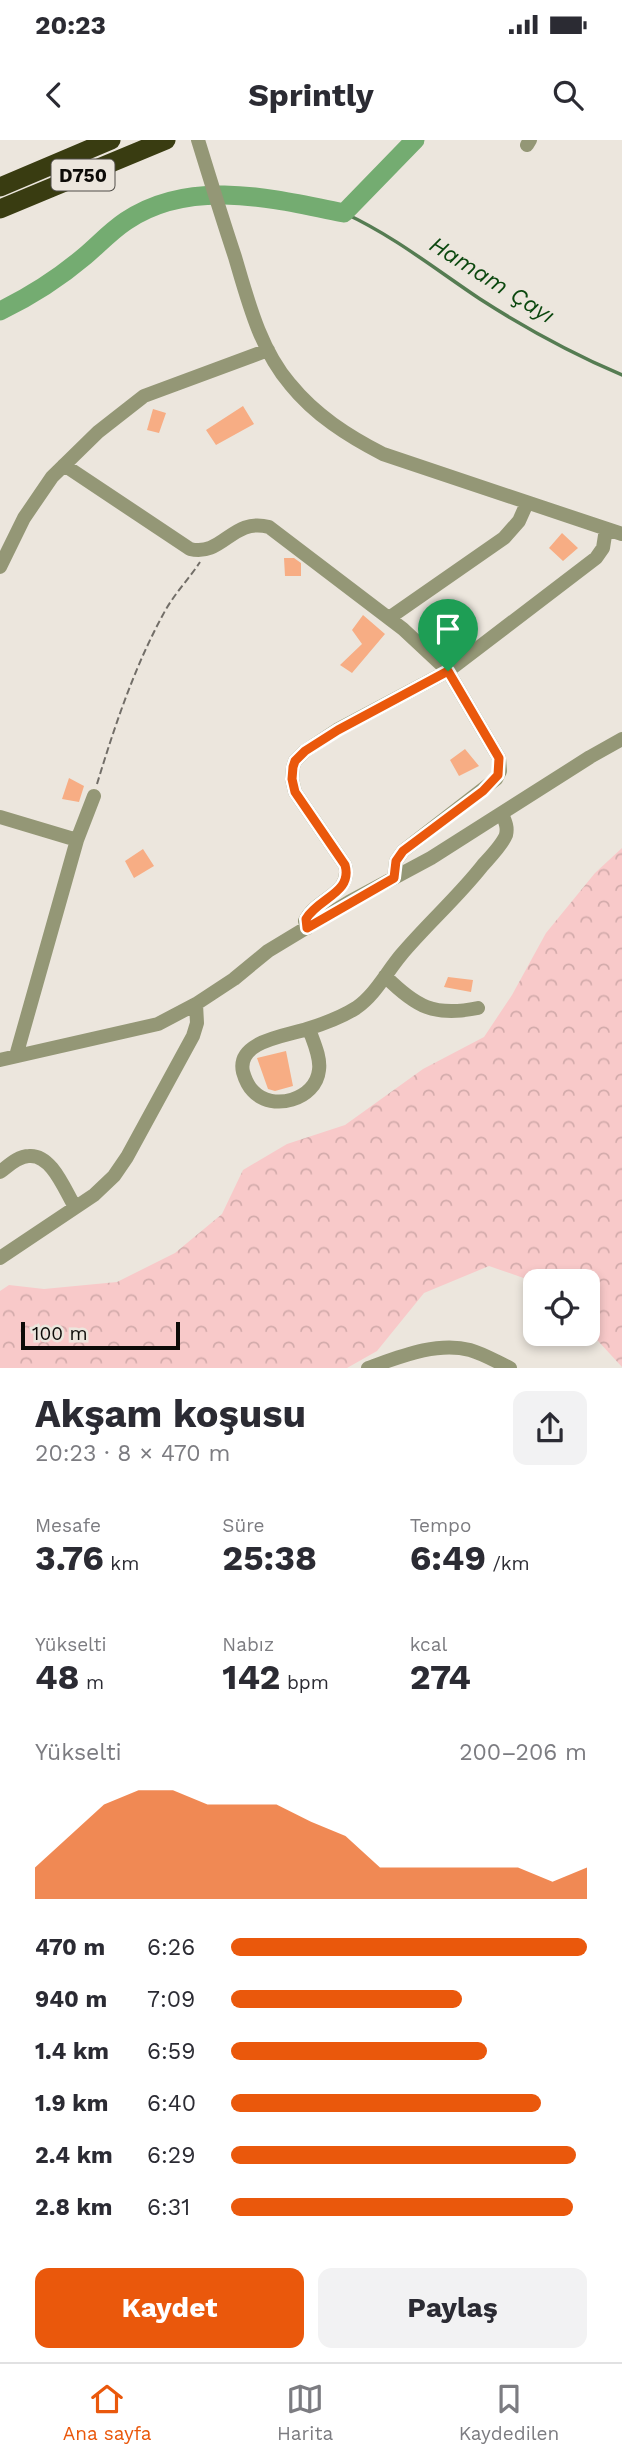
<!DOCTYPE html>
<html lang="tr">
<meta charset="utf-8">
<style>
body{margin:0;font-family:"Work Sans",sans-serif;background:#f2f2f3;color:#2b2b33;height:100vh;display:flex;flex-direction:column;font-size:26px;white-space:nowrap}
*{box-sizing:border-box;margin:0}
p{font-size:23px;color:#7c7c81}
.icon{flex:none;width:38px;height:38px;fill:none;stroke:currentColor;stroke-width:2;stroke-linecap:round;stroke-linejoin:round}
.map{position:relative;height:1228px;overflow:hidden}
.details{display:flex;flex-direction:column;background:#fff;flex:1}
.details>*{flex:none}
.fabs{position:absolute;left:523px;top:1129px;display:grid;gap:14px}
.fabs a{display:grid;place-items:center;width:77px;height:77px;border-radius:14px;background:#fff;box-shadow:0 4px 10px #0003;font-size:35px}
.scale{position:absolute;left:21px;bottom:18px;width:159px;box-sizing:border-box;padding-left:7px;border:4px solid #0d0b08;border-top:0;font-size:19px;line-height:24px;white-space:nowrap;color:#0d0b08;-webkit-text-stroke:5px #ece6dd;paint-order:stroke}
.pin{position:absolute;display:grid;place-items:center;width:60px;height:60px;color:#fff;margin:-72px -30px;border-radius:50% 50% 50% 0;rotate:-45deg;box-shadow:0 0 7px #0007}
.pin .icon{rotate:45deg}
.round{display:grid;place-items:center;flex:none;width:74px;height:74px;border-radius:14px;background:#f2f2f3}
.head{display:flex;align-items:center;justify-content:space-between;height:119px;padding:0 35px}
h1{font-size:38px;font-weight:700;line-height:52px}
.figures{display:grid;grid-template-columns:repeat(3,1fr);gap:10px;height:119px;padding:7px 35px}
.figures div{display:grid;align-content:center}
.figures b{font-size:35px;font-weight:700}
.figures small{font-size:19px;font-weight:400}
.figures p{font-size:19px}
.chart{height:196px;padding:14px 35px}
.chart p{display:flex;justify-content:space-between}
.chart svg{width:100%;height:126px;margin-top:7px;fill:#ea580c;opacity:.7}
.button{display:flex;gap:14px;margin-top:auto;padding:14px 35px}
.button a{flex:1;height:80px;border-radius:14px;background:#ea580c;color:#fff;font-size:28px;font-weight:700;line-height:80px;text-align:center}
.button a+a{background:#f2f2f3;color:#2b2b33}
ul{padding:0 35px;list-style:none;font-size:23px}
li{display:grid;grid-template-columns:112px 84px 1fr;align-items:center;height:52px}
li i{height:18px;border-radius:9px;background:#ea580c}
.status{display:flex;justify-content:space-between;align-items:center;height:49px;padding:0 35px;background:#fff;direction:ltr}
.status svg{height:19px;fill:currentColor}
header{display:flex;justify-content:space-between;align-items:center;height:91px;padding:0 35px;background:#fff;font-size:32px;font-weight:700}
.tabs{display:flex;justify-content:space-around;align-items:center;height:98px;border-top:2px solid #e1e1e2;background:#fff;font-size:19px;color:#7c7c81}
.tabs a{display:grid;justify-items:center;gap:4px}
.tabs .current{color:#ea580c}
.map>svg:first-child{display:block}
.forest{fill:url(#forest-crowns)}
.lines{fill:none;stroke-linecap:round;stroke-linejoin:round}
.stream{stroke:#557c52;stroke-width:3.5}
.river{stroke:#74ac71;stroke-width:19}
.building{fill:#f7ad84}
.path{stroke:#726e68;stroke-width:2;stroke-dasharray:7 3.5;stroke-linecap:butt}
.minor{stroke:#949776;stroke-width:14}
.highway{stroke:#393c11;stroke-width:19}
.route-casing{stroke:#fff;stroke-width:14}
.route{stroke:#ea580c;stroke-width:9}
.labels{text-anchor:middle;dominant-baseline:central;stroke-width:7;stroke-linejoin:round;paint-order:stroke}
.shield{fill:#ece6dd;stroke:#504d48;stroke-width:2}
.shield-label{font-size:19px;font-weight:bold;fill:#0d0b08}
.water-label{font-size:23px;font-style:italic;fill:#0c480f;stroke:#ece6dd}
</style>
<div class="status"><b>20:23</b><svg viewBox="0 0 49 12"><path d="M0 12V9h3v3zM5 12V6h3v6zM10 12V3h3v9zM15 12V0h3v12zM26 1h20v11H26zM47 4h2v5h-2z"/></svg></div>
<header><svg class="icon" aria-label="back" viewBox="0 0 24 24"><path d="M15 5l-7 7 7 7"/></svg>Sprintly<svg class="icon" aria-label="search" viewBox="0 0 24 24"><circle cx="10" cy="10" r="6"/><path d="M15 15l6 6"/></svg></header>
<div class="map">
<svg width="622" height="1228" viewBox="0 0 622 1228">
<defs>
<pattern id="forest-crowns" width="20" height="18" patternUnits="userSpaceOnUse" patternTransform="scale(1.75)"><rect width="20" height="18" fill="#f8c9c9"/><path d="M2 6a3 3 0 1 1 6 0M12 15a3 3 0 1 1 6 0" fill="none" stroke="#d3abab"/></pattern>
</defs>
<rect width="100%" height="100%" fill="#ece6dd"/>
<path class="forest" d="M622,708V1227L588,1190V1141L535,1142L489,1126L424,1153L377,1211L347,1228H0V1151L9,1145L44,1149L117,1142L175,1113L222,1074L243,1030L287,1004L345,985L423,929L484,897L512,855L546,793L595,733Z"/>
<g class="lines">
<path class="stream" d="M344,73C394,96 435,129 480,159C525,188 573,214 622,235"/>
<path class="river" d="M0,171C31,156 59,138 85,116C99,104 111,91 126,81C191,37 274,59 344,73L415,0"/>
</g>
<path class="building" d="M243,266L254,284L216,305L206,290Z
M153,269L166,273L159,293L147,290Z
M562,393L578,408L563,421L549,408Z
M284,418H294L301,423V436H285Z
M363,475L385,494L352,533L340,525L362,504L352,490Z
M465,609L479,626L459,636L450,620Z
M69,638L84,646L79,662L62,659Z
M143,709L154,726L134,738L125,721Z
M448,837L473,840L471,852L444,847Z
M286,911L293,946L275,951L268,949L257,918Z"/>
<g class="lines">
<path class="path" d="M97,644C115,585 135,525 165,471C175,453 189,439 200,422"/>
<path class="minor" d="M198,0C210,39 222,78 235,117C248,161 260,209 290,244C315,275 348,296 383,314L622,394
M527,5L530,0
M64,325L190,409C223,417 232,377 269,387L403,489L448,531L499,618L500,631L496,639L403,711L396,721L394,738
M0,427L24,378L52,337L98,292L144,256L268,210
M389,478L504,398L519,381L527,363
M0,677L77,700
M307,788L305,781C315,758 353,754 345,725L295,652L292,639L293,627L295,621L305,611L337,590L448,531L596,418L603,408L606,389
M385,836C416,867 434,877 478,868
M309,889C313,901 321,917 319,930C316,960 272,972 253,951C248,946 245,939 243,932C236,901 286,896 307,889C323,884 342,877 356,868C375,855 386,833 401,815C427,784 458,757 483,725C491,716 502,705 506,695C508,687 505,681 502,674
M16,916L77,700L94,656
M0,920L158,884L196,864L234,839L268,811L349,762L431,718L590,617L622,599
M0,1032C8,1026 18,1016 29,1016C52,1014 65,1051 75,1067
M0,1118L94,1055L114,1036L127,1017L193,896L197,883L196,864
M368,1228C399,1217 437,1201 470,1210C484,1214 497,1222 510,1228"/>
<path class="highway" d="M0,47L111,0
M0,69L166,0"/>
</g>
<g class="lines">
<g class="route-casing">
<path id="route" d="M448,531L499,618L498,635L483,651L403,711L396,721L394,738L307,788L306,779C318,758 353,753 345,725L295,652L292,639L293,627L295,621L305,611L338,590Z"/>
</g>
<use href="#route" class="route"/>
</g>
<g class="labels">
<rect class="shield" x="51.5" y="19.5" width="63" height="31" rx="5"/>
<g class="shield-label">
<text x="83" y="35">D750</text>
</g>
<g class="water-label">
<text transform="translate(492 140) rotate(32)">Hamam Çayı</text>
</g>
</g>
</svg>
<div class="fabs">
<a><svg class="icon" aria-label="locate" viewBox="0 0 24 24"><circle cx="12" cy="12" r="6"/><path d="M12 2v4M12 18v4M2 12h4M18 12h4"/></svg></a>
</div>
<div class="scale">100 m</div>
<div class="pin" style="left:448px;top:531px;background:#1e9e55"><svg class="icon" aria-label="arrive" viewBox="0 0 24 24"><path d="M6 21V4h12l-3 4 3 4H6"/></svg></div>
</div>
<section class="details">
<div class="head"><div><h1>Akşam koşusu</h1><p>20:23 · 8 × 470 m</p></div><a class="round"><svg class="icon" aria-label="share" viewBox="0 0 24 24"><path d="M12 15V3M7 8l5-5 5 5M5 13v7h14v-7"/></svg></a></div>
<div class="figures">
<div><p>Mesafe</p><b>3.76<small> km</small></b></div>
<div><p>Süre</p><b>25:38</b></div>
<div><p>Tempo</p><b>6:49<small> /km</small></b></div>
</div>
<div class="figures">
<div><p>Yükselti</p><b>48<small> m</small></b></div>
<div><p>Nabız</p><b>142<small> bpm</small></b></div>
<div><p>kcal</p><b>274</b></div>
</div>
<div class="chart"><p><span>Yükselti</span>200–206 m</p>
<svg viewBox="0 0 160 44" preserveAspectRatio="none"><path d="M0 44V33L10 22L20 11L30 6L40 6L50 11L60 11L70 11L80 17L90 22L100 33L110 33L120 33L130 33L140 33L150 38L160 33V44z"/></svg>
</div>
<ul>
<li><b>470 m</b>6:26<i style="width:100%"></i></li>
<li><b>940 m</b>7:09<i style="width:65%"></i></li>
<li><b>1.4 km</b>6:59<i style="width:72%"></i></li>
<li><b>1.9 km</b>6:40<i style="width:87%"></i></li>
<li><b>2.4 km</b>6:29<i style="width:97%"></i></li>
<li><b>2.8 km</b>6:31<i style="width:96%"></i></li>
</ul>
<div class="button"><a>Kaydet</a><a>Paylaş</a></div>
</section>
<nav class="tabs">
<a class="current"><svg class="icon" aria-label="home" viewBox="0 0 24 24"><path d="M3 11l9-7 9 7M6 9v11h12V9"/></svg>Ana sayfa</a>
<a><svg class="icon" aria-label="map" viewBox="0 0 24 24"><path d="M3 6l6-2 6 2 6-2v14l-6 2-6-2-6 2zM9 4v14M15 6v14"/></svg>Harita</a>
<a><svg class="icon" aria-label="saved" viewBox="0 0 24 24"><path d="M7 4h10v16l-5-4-5 4z"/></svg>Kaydedilen</a>
</nav>
